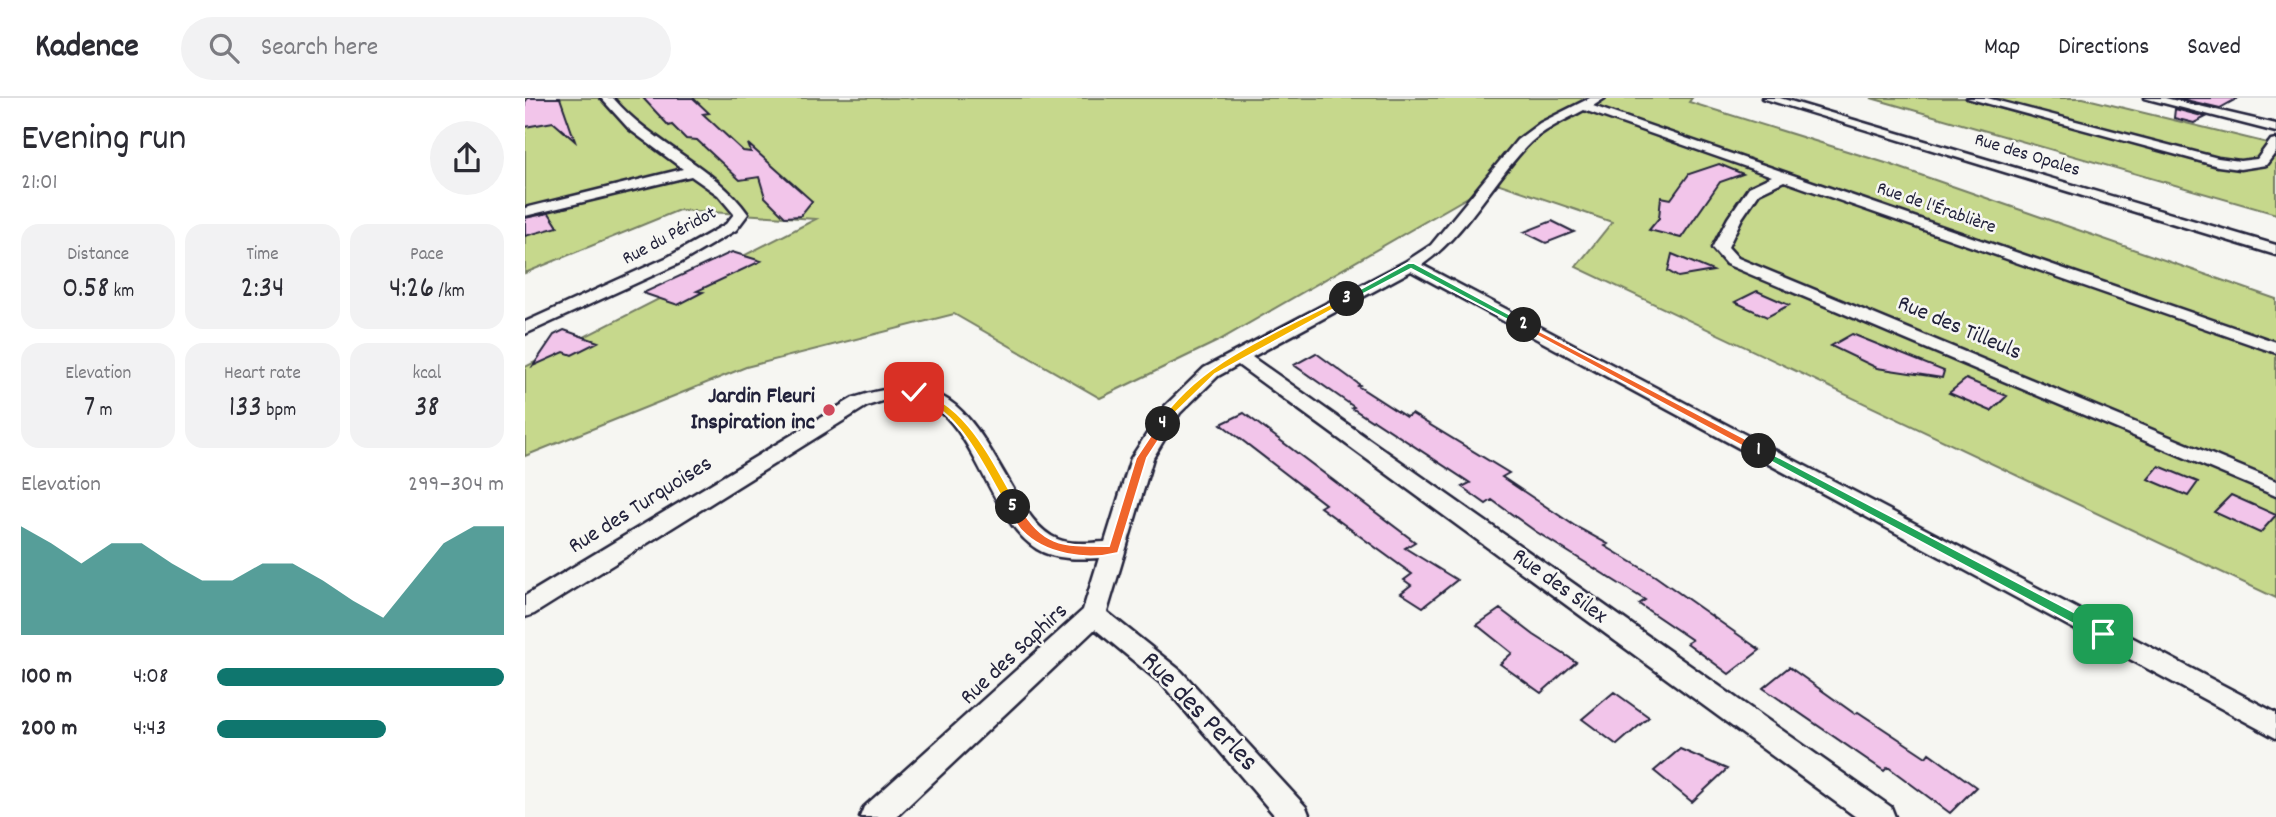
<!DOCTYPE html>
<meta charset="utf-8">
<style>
body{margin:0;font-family:Dekko,sans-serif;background:#f2f2f3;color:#2b2b33;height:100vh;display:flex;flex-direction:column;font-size:26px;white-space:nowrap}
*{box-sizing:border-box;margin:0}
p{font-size:23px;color:#7c7c81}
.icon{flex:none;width:38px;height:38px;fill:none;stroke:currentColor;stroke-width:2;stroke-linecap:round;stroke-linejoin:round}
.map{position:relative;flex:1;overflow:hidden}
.drawer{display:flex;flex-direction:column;background:#fff;width:525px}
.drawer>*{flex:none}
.pin{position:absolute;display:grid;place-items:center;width:60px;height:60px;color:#fff;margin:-30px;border-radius:14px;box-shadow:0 4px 10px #0006}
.km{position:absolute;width:35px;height:35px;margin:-18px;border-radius:50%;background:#222;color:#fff;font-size:19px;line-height:35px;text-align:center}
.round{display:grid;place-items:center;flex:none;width:74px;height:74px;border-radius:37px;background:#f2f2f3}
.head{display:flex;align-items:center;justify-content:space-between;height:119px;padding:0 21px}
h1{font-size:38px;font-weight:600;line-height:52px}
.figures{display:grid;grid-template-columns:repeat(3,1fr);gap:10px;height:119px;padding:7px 21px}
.figures div{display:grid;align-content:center;border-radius:18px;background:#f2f2f3;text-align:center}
.figures b{font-size:30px;font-weight:600}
.figures small{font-size:19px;font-weight:400}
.figures p{font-size:19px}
.chart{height:196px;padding:14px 21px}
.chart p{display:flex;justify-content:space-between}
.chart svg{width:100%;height:126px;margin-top:7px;fill:#0f766e;opacity:.7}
ul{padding:0 21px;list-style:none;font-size:23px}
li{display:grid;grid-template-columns:112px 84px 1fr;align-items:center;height:52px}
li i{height:18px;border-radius:9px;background:#0f766e}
header{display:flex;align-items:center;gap:42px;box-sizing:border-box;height:98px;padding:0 35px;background:#fff;border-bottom:2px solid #e1e1e2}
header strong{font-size:33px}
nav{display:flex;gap:38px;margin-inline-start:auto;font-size:24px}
.search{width:490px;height:63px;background:#f2f2f3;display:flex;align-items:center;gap:18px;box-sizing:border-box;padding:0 24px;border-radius:38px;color:#7c7c81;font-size:26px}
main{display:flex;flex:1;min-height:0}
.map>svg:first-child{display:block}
.green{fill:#c6d88c;stroke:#747d64;stroke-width:2}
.building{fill:#f2c5ea;stroke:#22223b;stroke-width:2}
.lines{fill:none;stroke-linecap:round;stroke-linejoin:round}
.minor-casing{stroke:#22223b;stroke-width:5}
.minor{fill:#f6f6f2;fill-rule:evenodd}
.split-1{fill:#22a559;stroke:#fff;stroke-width:2}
.split-2{fill:#f0652b;stroke:#fff;stroke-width:2}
.split-3{fill:#22a559;stroke:#fff;stroke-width:2}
.split-4{fill:#f5b400;stroke:#fff;stroke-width:2}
.split-5{fill:#f0652b;stroke:#fff;stroke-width:2}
.split-6{fill:#f5b400;stroke:#fff;stroke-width:2}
.poi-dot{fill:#d1495b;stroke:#f6f6f2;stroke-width:2.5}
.labels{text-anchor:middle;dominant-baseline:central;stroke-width:5;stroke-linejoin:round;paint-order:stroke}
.far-street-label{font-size:19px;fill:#22223b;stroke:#f6f6f2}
.street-label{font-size:23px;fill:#22223b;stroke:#f6f6f2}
.poi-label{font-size:23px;font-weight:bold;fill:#22223b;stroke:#f6f6f2;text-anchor:end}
.near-street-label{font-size:28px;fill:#22223b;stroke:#f6f6f2}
</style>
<header>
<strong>Kadence</strong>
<div class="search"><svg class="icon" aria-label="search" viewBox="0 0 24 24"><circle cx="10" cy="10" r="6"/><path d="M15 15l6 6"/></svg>Search here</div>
<nav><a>Map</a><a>Directions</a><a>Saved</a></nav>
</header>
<main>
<section class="drawer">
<div class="head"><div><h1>Evening run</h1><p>21:01</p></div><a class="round"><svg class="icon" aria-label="share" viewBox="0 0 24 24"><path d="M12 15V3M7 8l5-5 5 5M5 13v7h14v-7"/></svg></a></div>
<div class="figures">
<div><p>Distance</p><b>0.58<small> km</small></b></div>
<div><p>Time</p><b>2:34</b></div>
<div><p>Pace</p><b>4:26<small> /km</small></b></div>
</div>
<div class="figures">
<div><p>Elevation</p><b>7<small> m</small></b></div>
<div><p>Heart rate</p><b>133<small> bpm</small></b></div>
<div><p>kcal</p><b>38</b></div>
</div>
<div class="chart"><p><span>Elevation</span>299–304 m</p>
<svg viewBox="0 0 160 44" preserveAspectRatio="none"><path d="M0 44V6L10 12L20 19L30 12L40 12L50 19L60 25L70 25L80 19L90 19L100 25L110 32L120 38L130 25L140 12L150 6L160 6V44z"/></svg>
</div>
<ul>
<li><b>100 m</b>4:08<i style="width:100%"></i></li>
<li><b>200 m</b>4:43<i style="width:59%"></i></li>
</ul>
</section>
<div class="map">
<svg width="1751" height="719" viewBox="0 0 1751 719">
<rect width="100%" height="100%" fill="#f6f6f2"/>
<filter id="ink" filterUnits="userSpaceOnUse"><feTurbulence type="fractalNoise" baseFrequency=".0143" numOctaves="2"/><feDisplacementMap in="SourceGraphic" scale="14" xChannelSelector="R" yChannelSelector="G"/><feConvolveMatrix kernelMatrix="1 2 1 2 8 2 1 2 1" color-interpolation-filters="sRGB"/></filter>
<g filter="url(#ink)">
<path class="green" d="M0,0H1167L1164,4L1364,66L1751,201V500L1051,169L1087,124L969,84L693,243L575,300L429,216L221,269L0,358V269L291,121L154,112L0,175Z
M1346,0H1558L1751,47V116Z"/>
<path class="building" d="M3,0H35L50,43L28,24L0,29V4Z
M118,0H168L184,15L178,16L218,53L226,54L223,46L287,103L275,118L260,119L240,99L234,79L215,82L172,42L161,41L147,27L144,28Z
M1652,0H1713L1695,10Z
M1650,11L1681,19L1669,25L1649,20Z
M1194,66L1218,76L1195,84L1156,140L1124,132L1134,120L1136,99L1146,101L1164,76Z
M24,115L33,129L0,138V120Z
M1027,123L1049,134L1021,145L999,134Z
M207,154L236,163L172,193L178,194L153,207L118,195Z
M1147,156L1188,173L1153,179L1143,173Z
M1232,193L1264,207L1242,219L1210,204Z
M39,232L73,244L47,257L39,254L8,268L29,237Z
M1327,236L1419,273L1417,280L1352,270L1306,248Z
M791,255L835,287L833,288L881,319L887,316L984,375L977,379L1050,428L1083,446L1080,448L1130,478L1235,552L1204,576L1162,545L1167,542L1114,506L1120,502L1010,433L967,402L961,406L937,389L945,385L849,322L847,323L827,310L829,309L769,267Z
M1440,282L1441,281L1482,298L1466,313L1424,295Z
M719,315L890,444L880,450L932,482L898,509L876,495L886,487L879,482L887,476L795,409L800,406L696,326Z
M1634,368L1673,384L1663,398L1623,381Z
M1706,397L1751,417L1735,435L1689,414Z
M975,511L1009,537L1051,564L1016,595L975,566L987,555L952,527Z
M1264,569L1330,616L1333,614L1401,659L1404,655L1451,689L1425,715L1363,669L1359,673L1238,590Z
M1089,594L1124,619L1092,647L1057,621Z
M1155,651L1202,671L1167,704L1129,673Z"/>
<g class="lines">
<g class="minor-casing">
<path id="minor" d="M76,0H88C127,46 190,68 223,116L211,132L155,165L0,236V224L143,159L201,126L209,116L193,97L166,78L0,118V110L158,71L104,31Z
M1065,0H1080L1068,8L1751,244V255L1259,83L1234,95L1217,120L1203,149L1213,160L1751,383V398L1201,166L1187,150L1203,120L1224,89L1247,78L1059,12C1039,23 1016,32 1000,50C965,88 940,137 897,167L1751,615V640L886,173L727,259L1366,709L1370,719H1331L713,267L693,278L655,315L628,360L582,514L656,573L781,709L785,719H751L638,587L570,531L371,719H335L339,709L558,512L574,460C554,461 530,462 512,451C463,421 450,319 394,301C378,295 358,303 342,308L9,516L0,519V498L328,300C426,267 446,319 490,394C500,411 513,433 532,441C546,447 565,445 580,444L606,360L640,308L679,270L880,164L906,147L992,42L1015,25Z
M1237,0H1255L1751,147V157Z
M1442,0H1462L1693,60L1715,63L1732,61L1746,42L1751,41V54L1741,67L1715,71L1693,68Z
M1619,0H1640L1751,26V34Z"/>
</g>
<use href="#minor" class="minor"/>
</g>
</g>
<path class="split-1" d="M1234,349L1583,532L1585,536L1578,541L1573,539L1230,355V350Z"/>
<path class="split-2" d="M999,225L1238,350L1240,353L1230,355L996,229L995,227Z"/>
<path class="split-3" d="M883,165H889L1004,227L996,229L886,171L825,203L817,201Z"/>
<path class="split-4" d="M819,199L827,201L690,276L651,314L642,328H635L633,326C675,262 754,234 819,199Z"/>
<path class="split-5" d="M638,323L644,326L622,360L593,455C562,463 520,457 497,433C491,427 487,417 482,409L484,406H493C519,449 536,448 584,448L611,360L635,324Z"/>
<path class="split-6" d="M389,291C444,306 467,364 494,409L493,412H484C458,369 437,312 386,296L384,294Z"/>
<circle class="poi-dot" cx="304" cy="312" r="7"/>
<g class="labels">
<g class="far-street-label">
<text transform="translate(1502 58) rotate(17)">Rue des Opales</text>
<text transform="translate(1411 111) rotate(19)">Rue de l'Érablière</text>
<text transform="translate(145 139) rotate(-28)">Rue du Péridot</text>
</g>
<g class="street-label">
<text transform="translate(1434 231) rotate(23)">Rue des Tilleuls</text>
<text transform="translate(116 408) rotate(-32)">Rue des Turquoises</text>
<text transform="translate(1034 489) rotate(36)">Rue des Silex</text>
<text transform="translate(490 557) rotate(-43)">Rue des Saphirs</text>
</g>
<g class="poi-label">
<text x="290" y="299">Jardin Fleuri<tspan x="290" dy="26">Inspiration inc</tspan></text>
</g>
<g class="near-street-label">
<text transform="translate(673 615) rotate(46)">Rue des Perles</text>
</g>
</g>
</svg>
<div class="pin" style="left:1578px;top:536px;background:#1e9e55"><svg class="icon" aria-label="arrive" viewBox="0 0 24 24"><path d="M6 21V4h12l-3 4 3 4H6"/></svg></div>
<div class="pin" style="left:389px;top:294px;background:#d93025"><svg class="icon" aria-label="check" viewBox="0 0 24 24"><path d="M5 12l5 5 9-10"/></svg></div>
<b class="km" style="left:1234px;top:353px">1</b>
<b class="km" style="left:999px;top:227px">2</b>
<b class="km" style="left:822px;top:201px">3</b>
<b class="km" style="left:638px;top:326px">4</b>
<b class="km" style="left:488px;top:409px">5</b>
</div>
</main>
